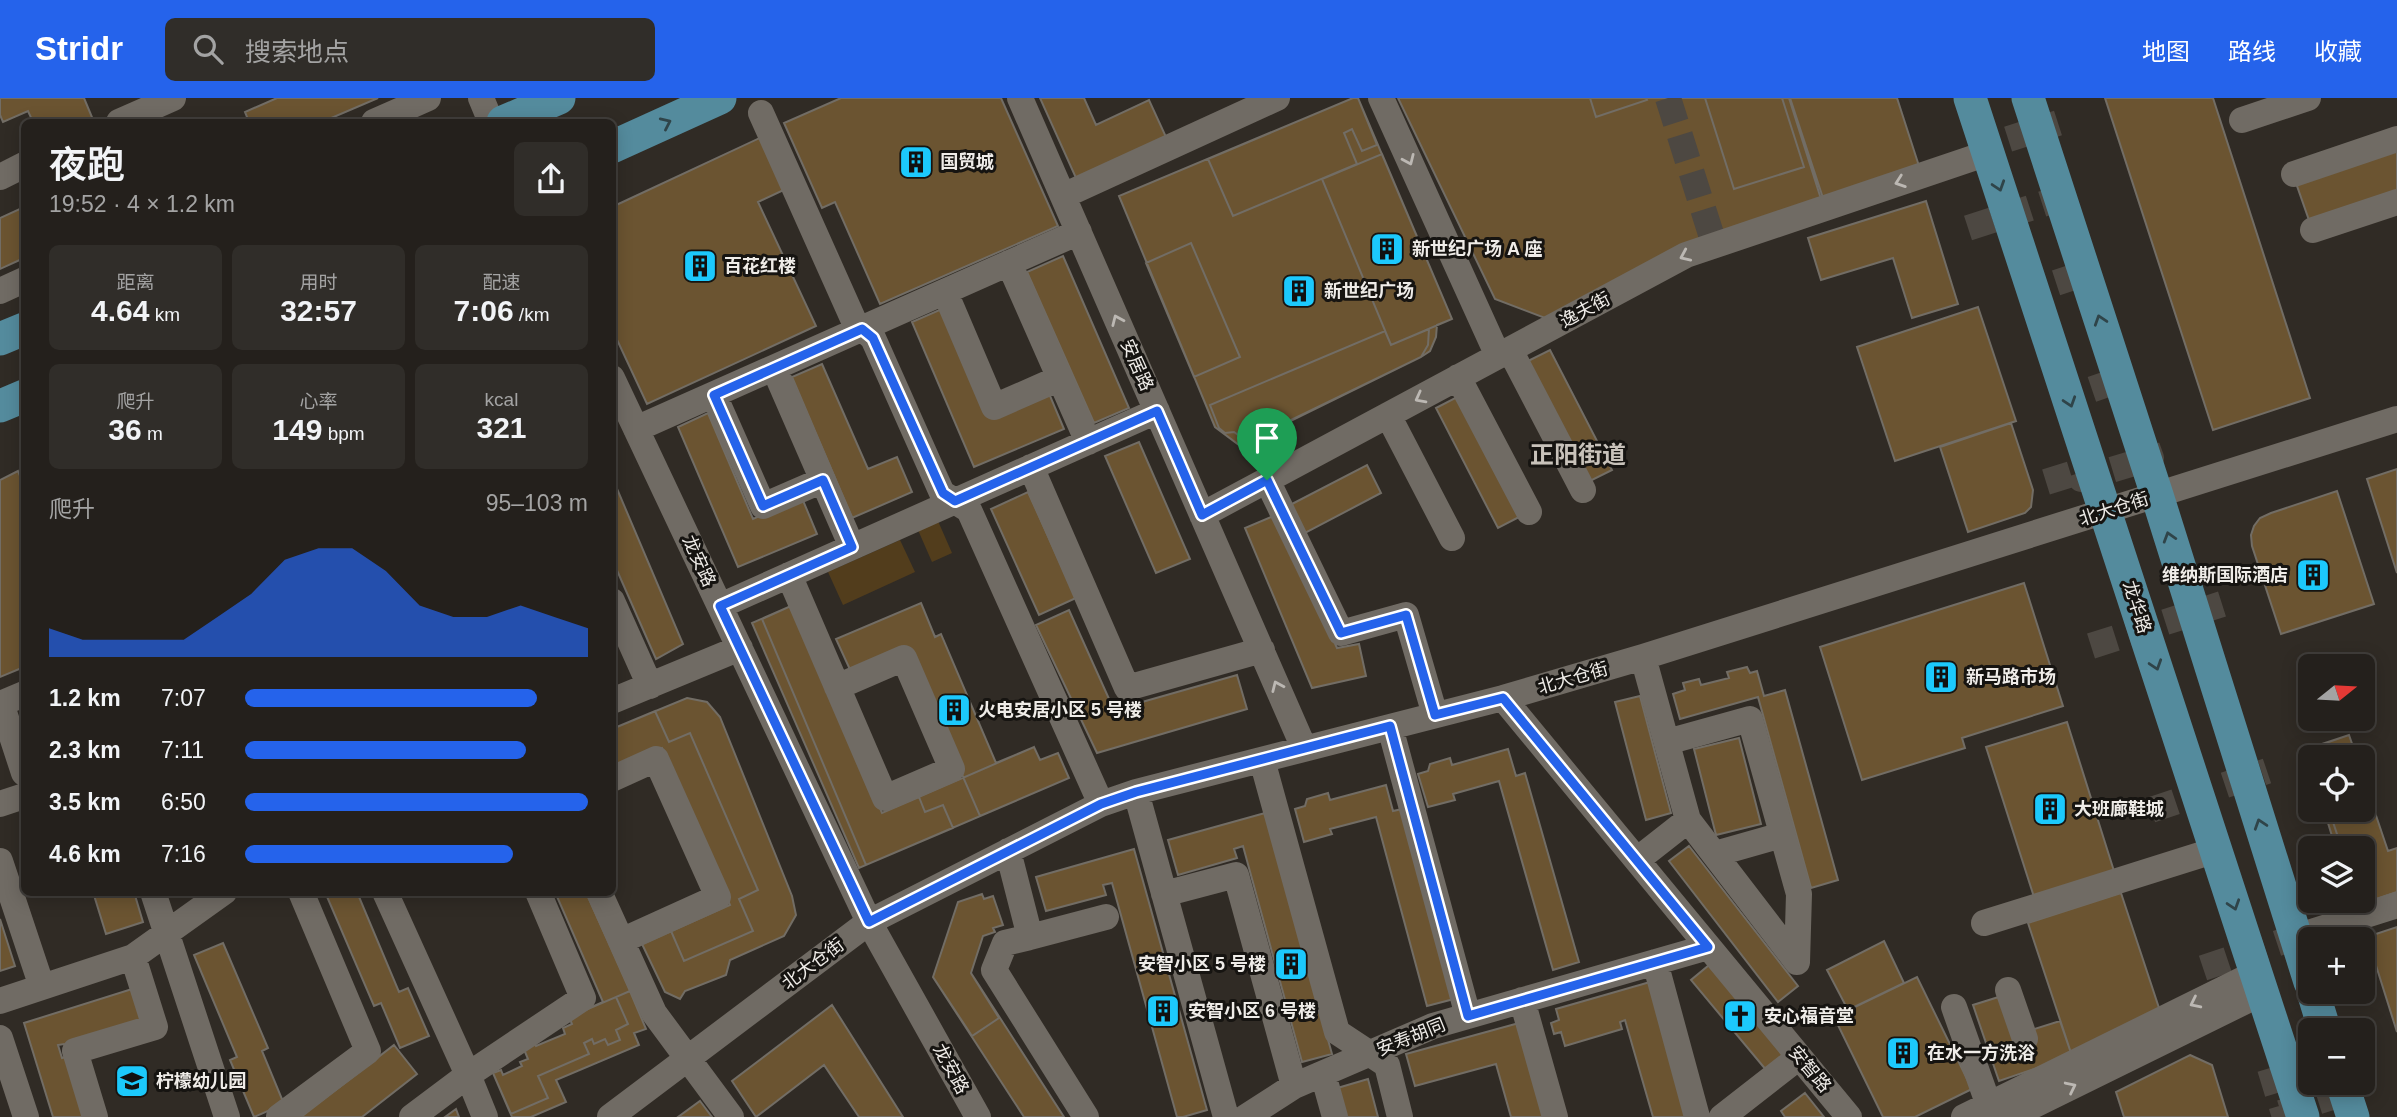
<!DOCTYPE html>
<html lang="zh">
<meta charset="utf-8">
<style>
body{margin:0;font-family:Arial,"Noto Sans SC",sans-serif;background:#302d29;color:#f1f3f6;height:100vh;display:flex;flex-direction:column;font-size:26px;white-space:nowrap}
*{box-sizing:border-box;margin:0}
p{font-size:23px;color:#a3a3a3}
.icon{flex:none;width:38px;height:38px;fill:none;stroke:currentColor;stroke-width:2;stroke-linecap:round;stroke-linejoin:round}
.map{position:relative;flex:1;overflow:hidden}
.details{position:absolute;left:21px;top:21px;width:595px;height:777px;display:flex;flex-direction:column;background:#24201c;border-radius:10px;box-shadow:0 4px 18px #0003,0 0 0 2px #413e3b}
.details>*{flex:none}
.needle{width:46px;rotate:72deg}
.controls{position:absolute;left:2298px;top:556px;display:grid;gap:14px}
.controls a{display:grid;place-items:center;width:77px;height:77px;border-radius:10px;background:#24201c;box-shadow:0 4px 18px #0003,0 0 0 2px #413e3b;font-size:35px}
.pin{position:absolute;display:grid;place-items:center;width:60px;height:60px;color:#fff;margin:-72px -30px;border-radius:50% 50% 50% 0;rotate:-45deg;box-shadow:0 0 7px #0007}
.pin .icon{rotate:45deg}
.round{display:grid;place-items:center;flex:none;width:74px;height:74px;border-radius:10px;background:#302d29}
.head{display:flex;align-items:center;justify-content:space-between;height:119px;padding:0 28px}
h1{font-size:38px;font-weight:600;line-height:52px}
.figures{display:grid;grid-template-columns:repeat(3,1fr);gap:10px;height:119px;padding:7px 28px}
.figures div{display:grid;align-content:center;border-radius:10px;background:#302d29;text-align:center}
.figures b{font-size:30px;font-weight:600}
.figures small{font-size:19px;font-weight:400}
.figures p{font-size:19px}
.chart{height:196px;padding:14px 28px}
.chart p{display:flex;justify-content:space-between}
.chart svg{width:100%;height:126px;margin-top:7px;fill:#2563eb;opacity:.7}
ul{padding:0 28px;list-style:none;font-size:23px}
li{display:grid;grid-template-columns:112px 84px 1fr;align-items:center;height:52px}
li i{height:18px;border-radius:9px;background:#2563eb}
header{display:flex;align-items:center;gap:42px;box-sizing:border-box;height:98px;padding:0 35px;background:#2563eb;color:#fff}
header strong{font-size:33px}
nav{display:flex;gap:38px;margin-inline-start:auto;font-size:24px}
.search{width:490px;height:63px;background:#302d29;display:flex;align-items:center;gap:18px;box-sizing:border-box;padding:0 24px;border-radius:10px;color:#a3a3a3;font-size:26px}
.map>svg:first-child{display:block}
.green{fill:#523d1c}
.building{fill:#6b5431;stroke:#726d65;stroke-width:2}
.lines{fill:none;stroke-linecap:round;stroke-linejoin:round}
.minor-tunnel{stroke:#4d4842;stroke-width:26;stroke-dasharray:26 13;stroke-linecap:butt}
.minor{stroke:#706b64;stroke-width:26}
.major{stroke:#548b9d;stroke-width:33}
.oneway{stroke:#2f4449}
.oneway2{stroke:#bcb8b3}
.route-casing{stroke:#fff;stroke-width:14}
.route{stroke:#2563eb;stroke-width:9}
.labels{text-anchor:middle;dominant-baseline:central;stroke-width:6;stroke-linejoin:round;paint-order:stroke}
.poi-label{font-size:18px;font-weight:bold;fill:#efece8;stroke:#161411;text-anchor:start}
.street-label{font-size:18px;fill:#efece8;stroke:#161411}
.district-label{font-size:24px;font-weight:bold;fill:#c8c2ba;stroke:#161411}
</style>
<header>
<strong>Stridr</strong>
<div class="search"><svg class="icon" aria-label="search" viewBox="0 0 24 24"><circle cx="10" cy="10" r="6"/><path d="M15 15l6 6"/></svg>搜索地点</div>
<nav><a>地图</a><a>路线</a><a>收藏</a></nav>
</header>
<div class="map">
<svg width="2397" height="1019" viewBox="0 0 2397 1019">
<rect width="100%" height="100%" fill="#302b25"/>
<path class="green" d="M938,423L952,455L932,464L918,432Z
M900,442L915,474L843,507L828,474Z"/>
<path class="building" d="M0,0H84L94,24H33L28,13L3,24L0,17Z
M277,0H378L322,24H249L245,14Z
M841,0H1001L1058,128L880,206L835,104L822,110L784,25Z
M1040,0H1084L1096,27L1149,2L1166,39L1076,80Z
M1353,0H1358L1377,47L1362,53L1352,31L1344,35L1357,66L1233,118L1208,61Z
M1353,0H1358L1452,221L1437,227L1436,239L1430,253L1421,259L1239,347L1215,329L1119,98Z
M1398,0H1789L1821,101L1545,220L1495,201Z
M1590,0H1646L1647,2L1596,19Z
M1705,0H1782L1804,69L1734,91Z
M1790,0H1897L1919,68L1823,100Z
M2105,0H2213L2310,300L2213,332Z
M764,38L788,90L758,104L816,228L647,306L612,231V109Z
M2397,51V96L2310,125L2296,85Z
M1382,56L1452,221L1391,247L1322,81Z
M1926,103L1958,206L1912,220L1893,160L1821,182L1808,140Z
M24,109V160L0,171V120Z
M1191,145L1240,259L1194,279L1146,165Z
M1063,158L1129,310L1094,325L1027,174Z
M1978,209L2016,323L1895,363L1857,249Z
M944,210L990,318L1048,293L1064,331L974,369L912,224Z
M1429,231L1428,247L1421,259L1248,344L1234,334L1225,335L1219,330L1210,307L1385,233L1391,247Z
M1550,252L1612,372L1588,384L1526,264Z
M822,266L868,371L897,359L912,394L852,420L792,279Z
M1459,298L1521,418L1498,430L1436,310Z
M708,315L753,421L802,400L817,436L738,469L678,329Z
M2011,325L2033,392L2031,409L2025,415L1968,434L1940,349Z
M1139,344L1190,461L1156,475L1105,358Z
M1367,367L1381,395L1305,435L1290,407Z
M2397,371V475L2367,381Z
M18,373L24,388V569L0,579V382Z
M612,379L683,546L656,561L612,461Z
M2337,393L2374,506L2281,536L2252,448L2251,437L2254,428L2260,420L2271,415Z
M1028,394L1076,500L1039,517L991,411Z
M1278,416L1337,550L1359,546L1366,578L1312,590L1245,430Z
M2024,485L2063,608L1962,640L1965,650L1862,682L1820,549Z
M921,505L935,539L941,536L996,665L1034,649L1040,662L1058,655L1069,680L980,718L908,552L852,576L836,541Z
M793,507L882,715L919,699L925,714L943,707L953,730L866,767L762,521Z
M793,507L882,715L1034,649L1040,662L1058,655L1069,680L859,770L752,525Z
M1069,512L1114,612L1237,577L1247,611L1097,655L1036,527Z
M1747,569L1750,575L1757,573L1764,598L1785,592L1838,782L1811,790L1758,599L1680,621L1673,596L1685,592L1683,585L1699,581L1701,587L1729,580L1727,574Z
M1640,598L1671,715L1646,722L1615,604Z
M687,600L707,604L720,619L792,798L796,817L784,838L730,862L726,877L685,893L680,901L665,894L642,846L730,807L662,650L612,671V631Z
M655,613L669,644L690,635L758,792L739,801L753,833L684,863L671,833L730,807L662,650L612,671V631Z
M2067,624L2114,773L2034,799L1986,649Z
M2349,637L2357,660H2311L2308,651Z
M2349,637L2357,660H2310V670L2304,652Z
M1739,640L1761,726L1716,737L1694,651Z
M1508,651L1516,678L1525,675L1579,864L1553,872L1499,683L1453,696L1455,702L1428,709L1418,676L1428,673L1430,666L1450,660L1452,667Z
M2362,676L2388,753L2397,750V794L2359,807L2355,803H2362V751H2342L2329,712H2362Z
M2362,676L2388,753L2397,750V799L2359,807L2355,803H2362V751H2336L2324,712H2362Z
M1386,687L1393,713L1402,711L1454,901L1427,908L1376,719L1330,731L1332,736L1304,744L1295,711L1305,708L1307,701L1328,695L1330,702Z
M1265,715L1332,956L1302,964L1243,748L1234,751L1237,760L1178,777L1168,742Z
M1689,748L1798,888L1778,904L1669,763Z
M1134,751L1207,1012L1183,1019H1177L1112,785L1103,787L1106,797L1046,813L1036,779Z
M93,794H134L143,824L106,836Z
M325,794H357L399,894L408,890L429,938L400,950L381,905L374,908Z
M555,794H586L630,893L616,899L628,926L616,932L620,942L608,947L605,941L594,946L592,941L584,945L589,956L538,978L548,1000L511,1016L493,975L501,972L503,977L522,968L520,964L528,961L523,949L534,944L536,948L565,936L563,930L572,926L569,919L603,904Z
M2121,795L2160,913L2072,958L2028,825Z
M982,796L984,801L993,798L1003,827L993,830L995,834L983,838L971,875L1064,1019H1024L933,879L958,804Z
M982,796L984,801L993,798L1003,827L993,830L995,834L983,838L971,875L999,920L972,938L933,879L958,804Z
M0,821L15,868L0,873Z
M2397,829V934L2367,839Z
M1884,843L1904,885L1848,912L1827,872Z
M223,845L268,950L262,953L284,1006L254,1019L230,962L237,959L194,857Z
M1714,863L1789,955L1767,973L1691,882Z
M1917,879L1972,991L1915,1019H1883L1834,919Z
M1650,884L1689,1019H1653L1625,922L1620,924L1622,931L1565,948L1561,934L1554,936L1551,925L1559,922L1556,911Z
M132,891L143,926L66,950L64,946L58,947L62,960L70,958L89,1019H53L24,925Z
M630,893L646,931L634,935L639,947L556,982L566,1004L531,1019H512L493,975L501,972L503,977L522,968L520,964L528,961L523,949L534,944L536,948L565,936L563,930L572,926L569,919Z
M2005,897L2028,933L2060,923L2072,958L1999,983L1973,907Z
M832,907L903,1019H859L824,967L756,1019L732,983Z
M1519,925L1546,1019H1511L1496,966L1415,988L1406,956Z
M394,947L417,976L362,1019H301Z
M2190,957L2212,967L2228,1019H2124L2116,994Z
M1368,981L1378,1019H1341L1334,991Z
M1805,995L1824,1019H1785L1781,1013Z
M700,1003L712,1019H678Z
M456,1011L459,1019H445Z"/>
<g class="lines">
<path class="minor-tunnel" d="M1668,0L1711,136
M1971,53L2058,25
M1968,130L2067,98
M2019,197L2092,173
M2055,304L2125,280
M2079,375L2081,381L2151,360L2147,349
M2046,384L2078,374
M2091,548L2222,506
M2151,712L2267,673
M2203,870L2314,833
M2270,970L2285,1019
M2281,1015L2355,992"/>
<path class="minor" d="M481,0L491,24
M1020,0L1304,650
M1381,0L1498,258
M761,15L854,223L873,240L942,395L969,412L1101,706
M2242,22L2308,0
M119,24L173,0
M374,24L428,0
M2294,76L2397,41
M0,79L24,67
M1063,98L1277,0
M2313,132L2397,104
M1009,165L1088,344
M0,193L24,182
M945,194L994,309L1060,280
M1510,252L1583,392
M774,270L852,449
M1458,279L1529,414
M612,280L869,824L978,1019
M714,297L763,408L823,382
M1388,317L1452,440
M636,331L1079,134
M1031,369L1127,590L1262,552
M1267,382L1341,535L1406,517L1435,617
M1202,417L1686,157L1988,55
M789,477L885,700L952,671L904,560L837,589
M612,503L650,588
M720,508L1157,313
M1503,600L1849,1019
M612,603L740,550
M1,605L24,675
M0,606L24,596
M1390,629L1468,918
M1667,644L1750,621L1799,796L1797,864
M1262,662L1337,934L1387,967L1400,1019
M612,681L656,661L718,799L621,843
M1136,694L1226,1019
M0,706L24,698
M1688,722L1797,864
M1008,753L1030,839L1005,845L994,872L1086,1019
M1715,756L1782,737
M1637,762L1688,722L1643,559
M0,763L42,889
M153,794L227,1019
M385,794L468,977L583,900L538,794
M599,794L654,915L731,1019
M1164,796L1236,777L1294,988
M1984,825L2216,752
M1030,839L1106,819
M2296,839L2397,807
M1655,864L1697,1019
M2008,892L2025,941
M1522,902L1555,1019
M0,903L133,859L224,794
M1954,909L1993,1019
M0,940L26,1019
M1323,976L1335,1019
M95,1019L75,953L155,929L133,859
M279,1019L368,953L301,794
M412,1019L468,977L485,1019
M610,1019L869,824L1101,706L1136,694L1503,600L1643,559L2397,321
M1246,1019L1294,988L1433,928L1708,849
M1722,1019L1799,959
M1964,1019L2256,875
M2010,1019L2262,895"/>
<path class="major" d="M1970,0L2303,1019
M2028,0L2157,397L2310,884
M503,24L559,0
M612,49L720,0
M0,241L24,231
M0,308L24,298
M2313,894L2325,933
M2342,985L2353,1019"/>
</g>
<defs><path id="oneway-chevron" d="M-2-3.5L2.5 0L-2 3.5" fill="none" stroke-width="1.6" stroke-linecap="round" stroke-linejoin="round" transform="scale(1.75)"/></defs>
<g class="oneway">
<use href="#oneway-chevron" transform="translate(666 25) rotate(-25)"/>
<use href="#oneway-chevron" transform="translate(1999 88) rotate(72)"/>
<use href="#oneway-chevron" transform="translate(2100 222) rotate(-108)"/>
<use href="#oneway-chevron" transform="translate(2070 304) rotate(72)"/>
<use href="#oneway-chevron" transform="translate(2169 439) rotate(-107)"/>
<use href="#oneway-chevron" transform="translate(2156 567) rotate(72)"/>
<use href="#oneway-chevron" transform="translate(2260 726) rotate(-108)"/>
<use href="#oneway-chevron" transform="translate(2234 807) rotate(72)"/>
</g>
<g class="oneway2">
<use href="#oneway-chevron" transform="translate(1409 62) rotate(66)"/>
<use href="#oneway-chevron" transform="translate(1900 84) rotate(161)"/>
<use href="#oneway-chevron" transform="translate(1685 158) rotate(156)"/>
<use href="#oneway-chevron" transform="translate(1117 222) rotate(-114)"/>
<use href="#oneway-chevron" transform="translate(1420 300) rotate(152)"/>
<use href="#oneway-chevron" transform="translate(1277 588) rotate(-114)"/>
<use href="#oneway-chevron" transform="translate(2195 905) rotate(154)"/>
<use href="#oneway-chevron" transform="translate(2071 989) rotate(-26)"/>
</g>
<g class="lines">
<g class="route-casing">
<path id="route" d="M862,231L873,240L943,395L955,403L1157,313L1202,417L1267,382L1341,535L1406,517L1435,617L1503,600L1708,849L1468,918L1390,628L1136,694L1101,706L869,824L720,508L852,449L823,382L763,408L714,297Z"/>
</g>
<use href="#route" class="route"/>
</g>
<defs>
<g id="building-square" transform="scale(1.75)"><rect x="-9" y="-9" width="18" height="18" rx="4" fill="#1cc9fc" stroke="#161411"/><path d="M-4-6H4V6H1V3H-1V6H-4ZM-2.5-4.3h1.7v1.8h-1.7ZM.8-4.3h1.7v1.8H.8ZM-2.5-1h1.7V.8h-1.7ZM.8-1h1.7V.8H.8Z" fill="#111"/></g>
<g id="church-square" transform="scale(1.75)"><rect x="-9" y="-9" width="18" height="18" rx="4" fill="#1cc9fc" stroke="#161411"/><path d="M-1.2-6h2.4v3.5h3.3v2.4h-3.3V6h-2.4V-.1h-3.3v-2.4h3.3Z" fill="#111"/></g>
<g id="school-square" transform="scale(1.75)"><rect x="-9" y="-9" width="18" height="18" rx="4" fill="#1cc9fc" stroke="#161411"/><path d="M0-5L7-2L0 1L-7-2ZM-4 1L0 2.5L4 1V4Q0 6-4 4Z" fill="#111"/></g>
</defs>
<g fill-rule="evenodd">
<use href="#building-square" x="916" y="64"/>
<use href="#building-square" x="1387" y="151"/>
<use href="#building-square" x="700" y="168"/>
<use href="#building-square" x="1299" y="193"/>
<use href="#building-square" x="2313" y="477"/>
<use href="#building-square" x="1941" y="579"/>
<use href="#building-square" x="954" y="612"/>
<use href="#building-square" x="2050" y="711"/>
<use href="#building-square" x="1291" y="866"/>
<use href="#building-square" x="1163" y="913"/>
<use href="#church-square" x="1740" y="918"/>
<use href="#building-square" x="1903" y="955"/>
<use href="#school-square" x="132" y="983"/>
</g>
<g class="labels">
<g class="poi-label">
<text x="940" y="64">国贸城</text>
<text x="1412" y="151">新世纪广场 A 座</text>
<text x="724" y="168">百花红楼</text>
<text x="1324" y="193">新世纪广场</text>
<text x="2288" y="477" text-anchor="end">维纳斯国际酒店</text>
<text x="1966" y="579">新马路市场</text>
<text x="978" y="612">火电安居小区 5 号楼</text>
<text x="2074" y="711">大班廊鞋城</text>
<text x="1266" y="866" text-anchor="end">安智小区 5 号楼</text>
<text x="1188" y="913">安智小区 6 号楼</text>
<text x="1764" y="918">安心福音堂</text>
<text x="1927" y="955">在水一方洗浴</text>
<text x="156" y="983">柠檬幼儿园</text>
</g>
<g class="street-label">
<text transform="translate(1585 212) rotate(-28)">逸夫街</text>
<text transform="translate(1137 267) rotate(66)">安居路</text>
<text transform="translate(2114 411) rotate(-18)">北大仓街</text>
<text transform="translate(699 463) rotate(65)">龙安路</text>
<text transform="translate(2137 509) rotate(72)">龙华路</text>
<text transform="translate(1573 580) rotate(-16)">北大仓街</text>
<text transform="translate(813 866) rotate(-37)">北大仓街</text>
<text transform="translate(1411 939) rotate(-22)">安寿胡同</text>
<text transform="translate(951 971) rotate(61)">龙安路</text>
<text transform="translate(1810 971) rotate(50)">安智路</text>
</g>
<g class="district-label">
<text x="1578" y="356">正阳街道</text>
</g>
</g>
</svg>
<div class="controls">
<a><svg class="needle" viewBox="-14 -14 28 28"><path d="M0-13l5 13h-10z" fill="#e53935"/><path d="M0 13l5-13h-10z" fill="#a3a3a3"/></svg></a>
<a><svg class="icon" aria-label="locate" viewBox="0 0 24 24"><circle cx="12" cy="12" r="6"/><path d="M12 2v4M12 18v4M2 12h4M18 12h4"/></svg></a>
<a><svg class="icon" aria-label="layers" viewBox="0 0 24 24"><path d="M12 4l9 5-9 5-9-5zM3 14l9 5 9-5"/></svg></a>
<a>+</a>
<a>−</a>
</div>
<div class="pin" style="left:1267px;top:382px;background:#1e9e55"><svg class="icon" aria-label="arrive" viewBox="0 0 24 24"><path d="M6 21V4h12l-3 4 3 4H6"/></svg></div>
<section class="details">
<div class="head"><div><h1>夜跑</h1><p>19:52 · 4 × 1.2 km</p></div><a class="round"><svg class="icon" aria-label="share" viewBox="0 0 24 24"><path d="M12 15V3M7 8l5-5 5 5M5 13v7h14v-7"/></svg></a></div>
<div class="figures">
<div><p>距离</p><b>4.64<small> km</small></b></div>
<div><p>用时</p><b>32:57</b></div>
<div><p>配速</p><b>7:06<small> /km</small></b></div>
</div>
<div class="figures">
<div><p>爬升</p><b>36<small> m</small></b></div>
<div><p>心率</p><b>149<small> bpm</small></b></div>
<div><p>kcal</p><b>321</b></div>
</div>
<div class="chart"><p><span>爬升</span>95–103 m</p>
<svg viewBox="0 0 160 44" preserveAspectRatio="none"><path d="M0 44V34L10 38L20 38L30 38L40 38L50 30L60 22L70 10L80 6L90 6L100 14L110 26L120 30L130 30L140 26L150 30L160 34V44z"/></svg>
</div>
<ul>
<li><b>1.2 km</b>7:07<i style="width:85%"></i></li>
<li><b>2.3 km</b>7:11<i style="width:82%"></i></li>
<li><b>3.5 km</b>6:50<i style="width:100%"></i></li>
<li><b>4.6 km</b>7:16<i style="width:78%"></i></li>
</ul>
</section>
</div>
